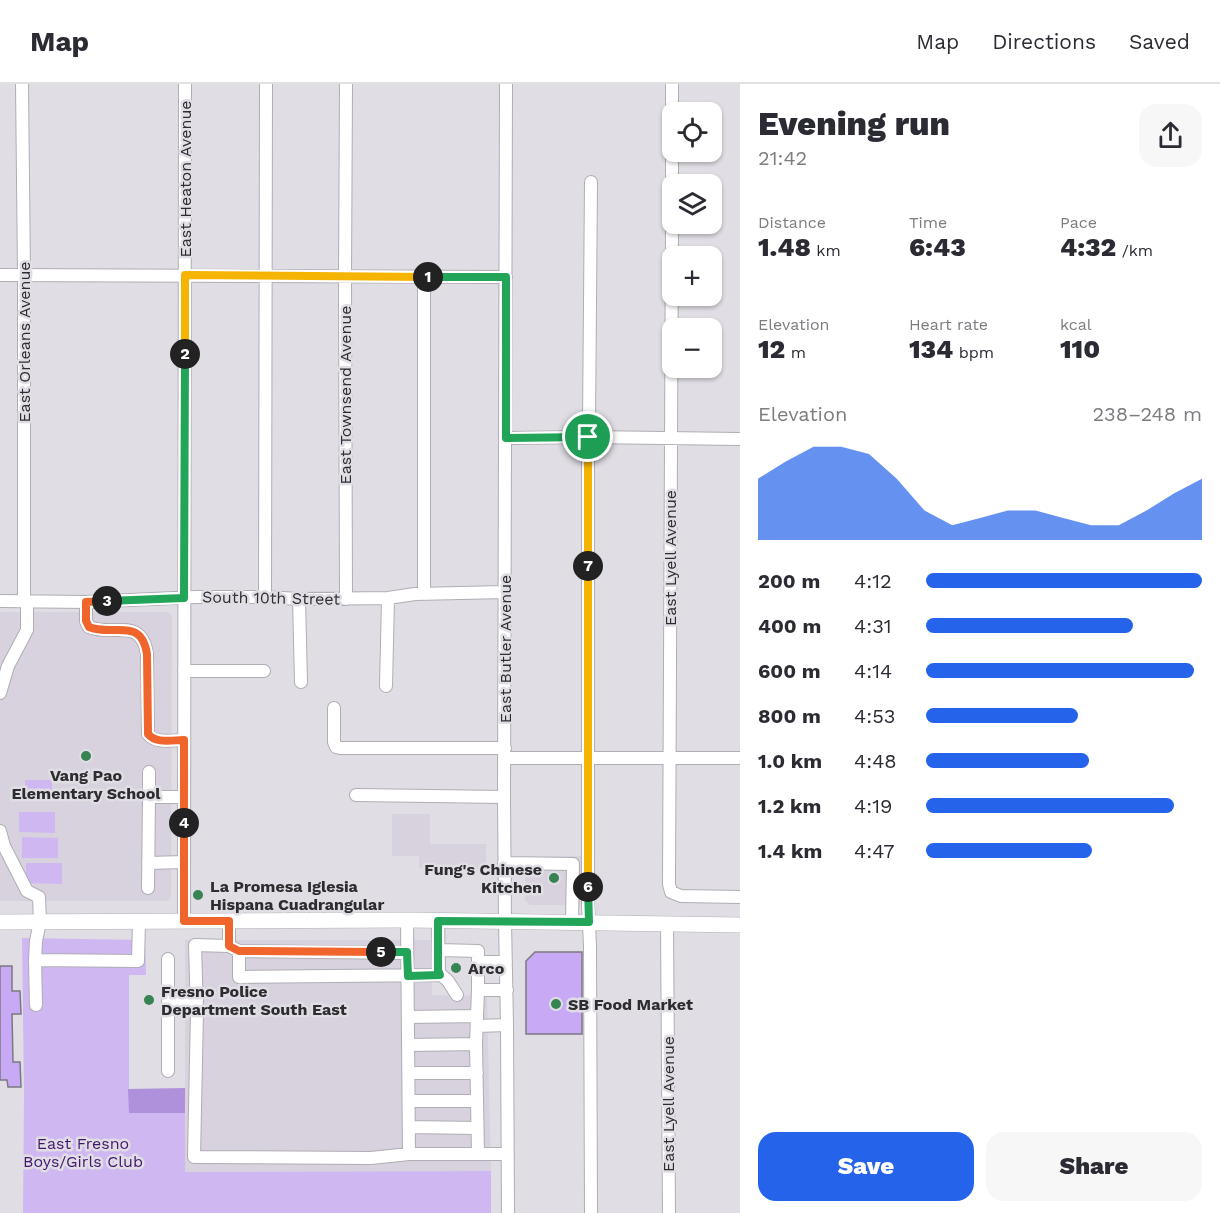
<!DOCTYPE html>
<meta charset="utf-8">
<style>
body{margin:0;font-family:"Work Sans",sans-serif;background:#f7f7f7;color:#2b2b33;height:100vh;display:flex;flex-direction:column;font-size:22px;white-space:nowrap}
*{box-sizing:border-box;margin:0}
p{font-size:20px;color:#7c7c81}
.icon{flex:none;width:33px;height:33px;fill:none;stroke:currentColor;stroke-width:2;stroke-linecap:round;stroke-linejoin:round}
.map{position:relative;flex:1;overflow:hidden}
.sheet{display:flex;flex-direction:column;background:#fff;width:480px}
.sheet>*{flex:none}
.controls{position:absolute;left:662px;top:18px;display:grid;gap:12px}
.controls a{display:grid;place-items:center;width:60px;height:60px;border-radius:12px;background:#fff;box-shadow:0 2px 4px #0004;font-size:30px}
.pin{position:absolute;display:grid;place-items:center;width:51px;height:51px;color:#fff;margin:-26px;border:3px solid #fff;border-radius:50%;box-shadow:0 2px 6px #0007}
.km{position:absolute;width:30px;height:30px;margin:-15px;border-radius:50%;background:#222;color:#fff;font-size:16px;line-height:30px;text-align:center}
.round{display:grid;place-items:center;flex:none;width:63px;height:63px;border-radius:18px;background:#f7f7f7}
.summary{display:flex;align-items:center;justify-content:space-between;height:102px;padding:0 18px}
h1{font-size:33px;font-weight:800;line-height:45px}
.stats{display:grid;grid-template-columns:repeat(3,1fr);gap:9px;height:102px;padding:6px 18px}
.stats div{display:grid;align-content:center}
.stats b{font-size:26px;font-weight:800}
.stats small{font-size:16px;font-weight:400}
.stats p{font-size:16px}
.chart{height:168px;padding:12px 18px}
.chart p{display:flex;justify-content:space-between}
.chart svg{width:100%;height:108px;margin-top:6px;fill:#2563eb;opacity:.7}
.action{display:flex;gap:12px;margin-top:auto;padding:12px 18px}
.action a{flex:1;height:69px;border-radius:18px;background:#2563eb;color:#fff;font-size:24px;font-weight:800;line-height:69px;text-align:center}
.action a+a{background:#f7f7f7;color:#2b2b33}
ul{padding:0 18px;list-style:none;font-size:20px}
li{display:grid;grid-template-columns:96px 72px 1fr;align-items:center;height:45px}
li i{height:15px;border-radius:8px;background:#2563eb}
header{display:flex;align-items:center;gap:36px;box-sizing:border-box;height:84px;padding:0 30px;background:#fff;border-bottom:2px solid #e1e1e2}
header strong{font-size:28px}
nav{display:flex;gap:33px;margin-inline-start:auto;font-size:21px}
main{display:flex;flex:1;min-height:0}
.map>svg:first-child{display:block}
.built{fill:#d7d2de}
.green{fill:#cfb8f2}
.water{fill:#af90db}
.building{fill:#c8a9f6;stroke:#7b797f;stroke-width:1.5}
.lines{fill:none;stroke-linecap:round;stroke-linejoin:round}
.minor-casing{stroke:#b0adb4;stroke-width:14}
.major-casing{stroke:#b0adb4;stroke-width:16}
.minor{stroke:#fff;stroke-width:12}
.major{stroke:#fff;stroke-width:15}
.split-1-casing{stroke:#fff;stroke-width:12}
.split-2-casing{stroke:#fff;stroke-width:12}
.split-3-casing{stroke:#fff;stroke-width:12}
.split-4-casing{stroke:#fff;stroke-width:12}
.split-5-casing{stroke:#fff;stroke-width:12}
.split-6-casing{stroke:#fff;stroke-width:12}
.split-7-casing{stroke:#fff;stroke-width:12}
.split-8-casing{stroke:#fff;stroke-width:12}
.split-1{stroke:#22a559;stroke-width:8}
.split-2{stroke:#f5b400;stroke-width:8}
.split-3{stroke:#22a559;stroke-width:8}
.split-4{stroke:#f0652b;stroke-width:8}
.split-5{stroke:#f0652b;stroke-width:8}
.split-6{stroke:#22a559;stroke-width:8}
.split-7{stroke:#f5b400;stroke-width:8}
.split-8{stroke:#f5b400;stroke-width:8}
.poi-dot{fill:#378351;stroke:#e0dee4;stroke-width:2}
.labels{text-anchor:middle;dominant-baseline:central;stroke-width:5;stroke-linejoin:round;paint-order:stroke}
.street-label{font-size:16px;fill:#2d2c2f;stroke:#e0dee4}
.poi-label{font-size:16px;font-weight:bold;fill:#2d2c2f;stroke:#e0dee4;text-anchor:start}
.park-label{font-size:16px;fill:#43156d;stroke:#e0dee4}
</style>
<header>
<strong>Map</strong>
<nav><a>Map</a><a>Directions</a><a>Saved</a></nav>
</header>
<main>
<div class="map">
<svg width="740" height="1129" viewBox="0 0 740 1129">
<rect width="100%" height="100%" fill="#e0dee4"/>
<path class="built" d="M0,528H168L172,532L171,813L168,817H0Z
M392,730H430V760H486V785L419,784V772H392Z
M584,772L583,821H530L525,816V773Z
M185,856H431L432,911L487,912L491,1087L185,1088Z"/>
<path class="green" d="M25,696H52V715H25Z
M19,728H55V749L19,748Z
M22,753L58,754V774H22Z
M26,779H62V800L26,799Z
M22,854L145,856L146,891H129V1028L185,1029V1088L491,1087V1129H23L24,1008Z"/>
<path class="water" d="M185,1004V1029H129L128,1005Z"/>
<path class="building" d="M535,868H582V950H526V877Z
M0,882H12V907H20L21,930H12L13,978H20L21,1003H8L7,996H0Z"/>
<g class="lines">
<g class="minor-casing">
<path id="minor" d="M22,0L24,191V517
M506,0L504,713L505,837L507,941L508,1129
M672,28V0
M591,98L589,340L588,353V820L590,862L591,1129
M672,100V68
M672,140L669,800L671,808L681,812L740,813
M0,191L506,193
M424,193V510
M506,354L588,353L740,355
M265,513L266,0
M299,515L301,598
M346,515L345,193L346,0
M0,517L86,518L196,513H265L299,515L388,514L415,510L505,508
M86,518V537L89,543C113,553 141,532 147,570L148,650C156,660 172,656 184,656
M184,587H264
M386,602L388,514
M0,609L8,582L27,546V517
M334,624V658L336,663L340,664H505
M505,674H740
M149,688V713H184
M356,711L504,713
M0,747L4,762L27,807L39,813L40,838L36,857L35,876L36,921
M148,779L184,778
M504,779L573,780L572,838
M148,804L149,713
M407,836L409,1070H478
M184,837L185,0
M229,837V862
M438,837L439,889L448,897L457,911
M667,839L669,1129
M439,866L478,867V906H507
M239,867V893L440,891
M407,869L239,867L229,862L195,861L197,928L194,1073L371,1074L409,1070
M168,875V987
M35,876L138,877L139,837
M478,878H506
M478,906L476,960L478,1070H508
M169,916H197
M408,933L477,932
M477,942L507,941
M409,961L476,960
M409,989H477
M409,1017H477
M409,1043L477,1044"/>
</g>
<g class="major-casing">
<path id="major" d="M0,838L407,836L740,841"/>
</g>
<use href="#minor" class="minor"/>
<use href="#major" class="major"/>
</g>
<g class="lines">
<g class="split-1-casing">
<path id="split-1" d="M428,193H506V354L588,353"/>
</g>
<g class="split-2-casing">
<path id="split-2" d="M185,270V191L428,193"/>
</g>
<g class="split-3-casing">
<path id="split-3" d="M107,517L184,514L185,270"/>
</g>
<g class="split-4-casing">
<path id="split-4" d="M107,517L86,518V537L89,543C113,553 141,532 147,570L148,650C156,660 172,656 184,656V739"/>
</g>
<g class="split-5-casing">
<path id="split-5" d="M184,739V837H229V862L239,867L381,868"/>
</g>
<g class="split-6-casing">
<path id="split-6" d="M381,868H407L408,892L440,891L438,886V837L589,838L588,803"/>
</g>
<g class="split-7-casing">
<path id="split-7" d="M588,803V482"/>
</g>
<g class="split-8-casing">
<path id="split-8" d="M588,353V482"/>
</g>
<use href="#split-1" class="split-1"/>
<use href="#split-2" class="split-2"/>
<use href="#split-3" class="split-3"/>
<use href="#split-4" class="split-4"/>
<use href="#split-5" class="split-5"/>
<use href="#split-6" class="split-6"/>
<use href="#split-7" class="split-7"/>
<use href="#split-8" class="split-8"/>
</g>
<g class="poi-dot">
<circle cx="86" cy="672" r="6"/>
<circle cx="554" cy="794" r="6"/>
<circle cx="198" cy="811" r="6"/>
<circle cx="456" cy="884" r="6"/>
<circle cx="149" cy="916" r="6"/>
<circle cx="556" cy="920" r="6"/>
</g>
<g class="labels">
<g class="street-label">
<text transform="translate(185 95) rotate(-90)">East Heaton Avenue</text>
<text transform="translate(24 258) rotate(-90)">East Orleans Avenue</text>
<text transform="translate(345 311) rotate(-90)">East Townsend Avenue</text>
<text transform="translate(670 474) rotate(-90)">East Lyell Avenue</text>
<text transform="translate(271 514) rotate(1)">South 10th Street</text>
<text transform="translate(505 565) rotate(-90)">East Butler Avenue</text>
<text transform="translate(668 1020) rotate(-90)">East Lyell Avenue</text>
</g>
<g class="poi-label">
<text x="86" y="691" text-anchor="middle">Vang Pao<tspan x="86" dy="18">Elementary School</tspan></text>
<text x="542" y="785" text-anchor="end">Fung's Chinese<tspan x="542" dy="18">Kitchen</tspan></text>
<text x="210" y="802">La Promesa Iglesia<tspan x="210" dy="18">Hispana Cuadrangular</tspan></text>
<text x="468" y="884">Arco</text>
<text x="161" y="907">Fresno Police<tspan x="161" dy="18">Department South East</tspan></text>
<text x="568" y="920">SB Food Market</text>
</g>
<g class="park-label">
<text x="83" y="1059">East Fresno<tspan x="83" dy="18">Boys/Girls Club</tspan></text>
</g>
</g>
</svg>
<div class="controls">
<a><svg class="icon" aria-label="locate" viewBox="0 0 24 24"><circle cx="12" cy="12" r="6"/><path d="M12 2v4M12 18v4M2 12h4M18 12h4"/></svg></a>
<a><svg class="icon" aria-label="layers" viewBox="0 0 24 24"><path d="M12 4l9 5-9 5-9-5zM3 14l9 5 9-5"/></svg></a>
<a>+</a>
<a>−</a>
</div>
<div class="pin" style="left:588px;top:353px;background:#1e9e55"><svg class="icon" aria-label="arrive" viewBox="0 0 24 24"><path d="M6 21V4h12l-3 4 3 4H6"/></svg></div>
<b class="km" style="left:428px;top:193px">1</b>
<b class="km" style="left:185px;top:270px">2</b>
<b class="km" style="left:107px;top:517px">3</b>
<b class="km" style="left:184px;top:739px">4</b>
<b class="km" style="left:381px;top:868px">5</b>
<b class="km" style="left:588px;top:803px">6</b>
<b class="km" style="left:588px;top:482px">7</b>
</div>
<section class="sheet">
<div class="summary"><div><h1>Evening run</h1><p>21:42</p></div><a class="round"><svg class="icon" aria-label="share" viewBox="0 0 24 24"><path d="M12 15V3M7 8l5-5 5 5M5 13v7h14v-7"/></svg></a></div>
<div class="stats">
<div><p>Distance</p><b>1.48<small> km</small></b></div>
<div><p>Time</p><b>6:43</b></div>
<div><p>Pace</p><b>4:32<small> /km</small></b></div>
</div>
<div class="stats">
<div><p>Elevation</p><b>12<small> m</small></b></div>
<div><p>Heart rate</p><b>134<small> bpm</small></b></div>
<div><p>kcal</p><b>110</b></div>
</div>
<div class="chart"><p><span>Elevation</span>238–248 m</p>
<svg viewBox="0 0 160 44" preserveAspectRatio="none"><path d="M0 44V19L10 12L20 6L30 6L40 9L50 19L60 32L70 38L80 35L90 32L100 32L110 35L120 38L130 38L140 32L150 25L160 19V44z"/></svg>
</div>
<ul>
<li><b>200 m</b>4:12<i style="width:100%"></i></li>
<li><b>400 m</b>4:31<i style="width:75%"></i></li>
<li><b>600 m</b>4:14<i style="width:97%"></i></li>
<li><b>800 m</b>4:53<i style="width:55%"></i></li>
<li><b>1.0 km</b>4:48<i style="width:59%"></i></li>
<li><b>1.2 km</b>4:19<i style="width:90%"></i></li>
<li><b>1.4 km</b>4:47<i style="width:60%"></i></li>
</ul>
<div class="action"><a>Save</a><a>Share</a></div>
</section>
</main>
